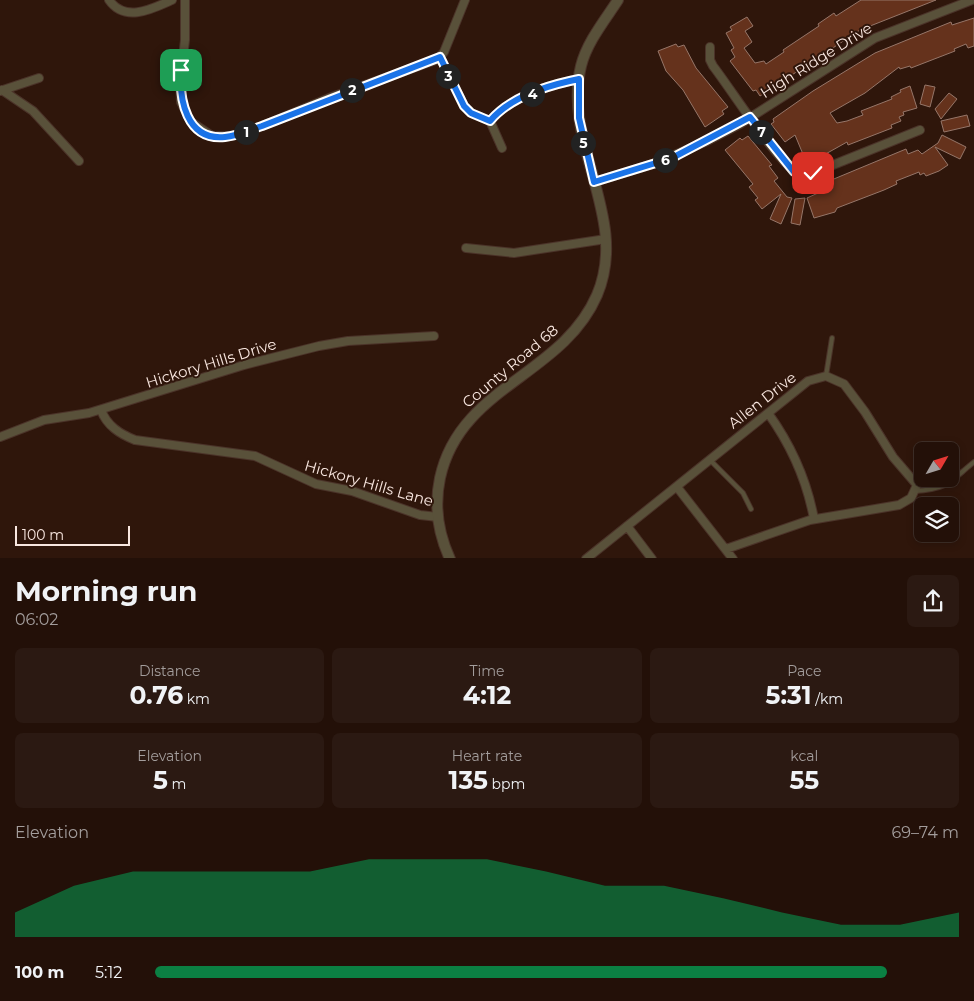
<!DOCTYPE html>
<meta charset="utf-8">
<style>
body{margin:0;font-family:Montserrat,sans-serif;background:#2b1912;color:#f1f3f6;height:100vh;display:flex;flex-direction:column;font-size:19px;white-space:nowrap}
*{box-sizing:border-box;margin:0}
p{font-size:16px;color:#a39d9c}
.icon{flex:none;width:28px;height:28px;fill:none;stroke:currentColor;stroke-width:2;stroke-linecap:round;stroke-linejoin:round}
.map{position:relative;height:558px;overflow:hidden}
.side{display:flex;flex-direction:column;background:#231008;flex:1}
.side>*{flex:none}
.needle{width:32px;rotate:51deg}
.fabs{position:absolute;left:914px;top:442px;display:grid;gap:10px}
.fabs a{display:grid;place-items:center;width:45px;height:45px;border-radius:8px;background:#231008;box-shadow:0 2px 8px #0003,0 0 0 1px #403029;font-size:25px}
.scale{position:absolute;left:15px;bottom:12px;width:115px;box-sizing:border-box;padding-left:5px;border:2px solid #f9e7e0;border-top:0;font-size:14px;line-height:18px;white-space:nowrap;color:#f9e7e0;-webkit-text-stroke:4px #2f160b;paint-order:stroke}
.pin{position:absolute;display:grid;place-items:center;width:42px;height:42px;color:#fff;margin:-21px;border-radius:10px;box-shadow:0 2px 8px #0006}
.km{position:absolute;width:25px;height:25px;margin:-12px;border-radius:50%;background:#222;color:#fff;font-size:14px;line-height:25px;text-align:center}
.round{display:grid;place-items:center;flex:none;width:52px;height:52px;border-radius:8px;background:#2b1912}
.headline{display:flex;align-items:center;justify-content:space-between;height:85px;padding:0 15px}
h1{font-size:28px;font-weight:700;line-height:38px}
.metrics{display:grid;grid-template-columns:repeat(3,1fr);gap:8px;height:85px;padding:5px 15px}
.metrics div{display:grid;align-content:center;border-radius:8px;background:#2b1912;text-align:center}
.metrics b{font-size:25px;font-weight:700}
.metrics small{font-size:14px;font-weight:400}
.metrics p{font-size:14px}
.chart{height:140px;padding:10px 15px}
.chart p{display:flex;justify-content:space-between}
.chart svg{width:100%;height:90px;margin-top:5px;fill:#0b8043;opacity:.7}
ul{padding:0 15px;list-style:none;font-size:16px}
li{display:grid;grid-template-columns:80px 60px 1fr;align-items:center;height:38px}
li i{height:12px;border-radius:6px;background:#0b8043}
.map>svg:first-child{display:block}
.building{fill:#65321c;stroke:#967669}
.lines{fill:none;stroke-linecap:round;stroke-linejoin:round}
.service-casing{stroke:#4b3329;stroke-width:6}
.minor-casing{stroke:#4b3329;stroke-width:10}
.tertiary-casing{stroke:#4b3329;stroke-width:12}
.service{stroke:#59513a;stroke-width:4}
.minor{stroke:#59513a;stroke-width:8}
.tertiary{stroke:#59513a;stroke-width:10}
.route-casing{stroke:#fff;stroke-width:10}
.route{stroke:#1a73e8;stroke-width:6}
.labels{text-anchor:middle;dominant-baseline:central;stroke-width:4;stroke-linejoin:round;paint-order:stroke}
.street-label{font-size:15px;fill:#f9e7e0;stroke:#2f160b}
</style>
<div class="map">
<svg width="974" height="559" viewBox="0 0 974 559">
<rect width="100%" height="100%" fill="#2f160b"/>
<path class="building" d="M861,0H936L860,30L760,96L756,90L753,91L730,61L735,57L731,50L734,48L726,33L732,30L730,27L747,17L753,26L745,31L752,42L744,48L755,63L764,61L766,64L784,52L783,50L819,26L818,24L834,13L836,16Z
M974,18V46L968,48L966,44L954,49L955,51L911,68L910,66L900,69L899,67L865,93L830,113L837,123L847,121L863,115L861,111L892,99L891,97L901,92L900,90L910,86L917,108L903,112L904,115L899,117L901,121L891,125L892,128L848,145L847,142L822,156L820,153L805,159L795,135L785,142L771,124L774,122L773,119L813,91L875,53L951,22L952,25Z
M676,44L678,47L684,45L696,68L728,107L722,111L724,114L705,127L683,90L666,71L658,51Z
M925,85L935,87L930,107L920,104Z
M949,93L957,99L941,119L935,109Z
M967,115L970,126L944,132L941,121Z
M942,135L966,147L960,159L935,147L948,165L939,171L926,176L924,173L920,175L919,172L896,181L897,184L884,190L837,208L835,212L814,218L807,198L818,193L817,189L830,183L829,181L906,149L908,154L918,150L922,154L938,143Z
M748,136L772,165L769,166L778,178L774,181L787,197L792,198L781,224L770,219L781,194L762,209L755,200L758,198L749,187L753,184L725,150L740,138L742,140Z
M805,198L800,225L791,223L795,199Z"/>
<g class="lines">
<g class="service-casing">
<path id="service" d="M826,376L832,338
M710,460L743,493L751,509
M915,491C949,489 950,481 974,462"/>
</g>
<g class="minor-casing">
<path id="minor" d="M109,0C125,23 152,9 172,0
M185,0V40L180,82L181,102L191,122L212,136H232L262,126L329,98L438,59L444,52L465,0
M710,47V60L713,66C731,89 778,164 800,175L813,173L920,130
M440,57L464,106L471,113L490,121
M2,90L33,111L79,161
M0,91L39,78
M490,121C510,97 549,85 579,79
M490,121L502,148
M594,182L653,164L705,142L740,124L875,38L972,0
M466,248L514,253L606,239
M101,410C107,426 120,434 135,440L255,456L316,484L352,491L420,515L438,517
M768,413C791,445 807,481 814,519
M0,437L44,420L89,413L244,365L319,346L348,341L434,336
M677,487L733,559
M627,526L652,559
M586,559L808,381L826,376L844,384L865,412L893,457L917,485L911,498L899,505L810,520L726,549"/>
</g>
<g class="tertiary-casing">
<path id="tertiary" d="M450,559C438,533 434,506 440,478C460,386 562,376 597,295C630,218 562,144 581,66C587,42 605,20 618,0"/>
</g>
<use href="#service" class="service"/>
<use href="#minor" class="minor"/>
<use href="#tertiary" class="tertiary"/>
</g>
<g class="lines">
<g class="route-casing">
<path id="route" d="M181,70C179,99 186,141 225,137C237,136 250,130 262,126L440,57L464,106L471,113L490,121C510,97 549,85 579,79V118L594,182L672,158L750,117L794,172L806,175L813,173"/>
</g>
<use href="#route" class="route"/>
</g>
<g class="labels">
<g class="street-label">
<text transform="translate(816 60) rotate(-32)">High Ridge Drive</text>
<text transform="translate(211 363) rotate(-17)">Hickory Hills Drive</text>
<text transform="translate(510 366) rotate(-40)">County Road 68</text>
<text transform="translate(762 400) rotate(-38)">Allen Drive</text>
<text transform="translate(369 483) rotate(16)">Hickory Hills Lane</text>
</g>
</g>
</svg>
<div class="fabs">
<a><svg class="needle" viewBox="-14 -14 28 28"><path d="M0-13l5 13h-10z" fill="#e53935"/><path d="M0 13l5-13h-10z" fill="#a39d9c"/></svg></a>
<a><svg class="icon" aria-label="layers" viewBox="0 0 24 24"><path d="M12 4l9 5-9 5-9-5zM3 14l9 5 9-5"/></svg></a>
</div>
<div class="scale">100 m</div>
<div class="pin" style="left:181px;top:70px;background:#1e9e55"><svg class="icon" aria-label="arrive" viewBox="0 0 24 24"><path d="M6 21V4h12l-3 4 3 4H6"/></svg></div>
<div class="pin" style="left:813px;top:173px;background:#d93025"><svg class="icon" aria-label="check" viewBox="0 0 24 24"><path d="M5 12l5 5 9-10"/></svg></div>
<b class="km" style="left:246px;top:132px">1</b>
<b class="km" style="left:352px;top:90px">2</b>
<b class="km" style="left:448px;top:76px">3</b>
<b class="km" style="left:532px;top:94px">4</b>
<b class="km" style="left:583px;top:143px">5</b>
<b class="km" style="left:665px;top:160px">6</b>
<b class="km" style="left:761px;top:132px">7</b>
</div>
<section class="side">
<div class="headline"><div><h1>Morning run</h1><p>06:02</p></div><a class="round"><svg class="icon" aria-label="share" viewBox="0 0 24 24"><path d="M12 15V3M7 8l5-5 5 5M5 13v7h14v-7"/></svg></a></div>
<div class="metrics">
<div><p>Distance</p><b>0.76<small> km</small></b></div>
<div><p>Time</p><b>4:12</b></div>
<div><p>Pace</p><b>5:31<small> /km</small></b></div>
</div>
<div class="metrics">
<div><p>Elevation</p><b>5<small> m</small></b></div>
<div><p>Heart rate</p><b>135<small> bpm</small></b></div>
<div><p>kcal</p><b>55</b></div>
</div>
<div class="chart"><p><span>Elevation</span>69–74 m</p>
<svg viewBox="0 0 160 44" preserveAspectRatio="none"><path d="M0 44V32L10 19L20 12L30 12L40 12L50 12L60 6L70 6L80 6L90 12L100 19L110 19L120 25L130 32L140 38L150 38L160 32V44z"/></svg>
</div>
<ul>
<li><b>100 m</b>5:12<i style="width:91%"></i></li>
</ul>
</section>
